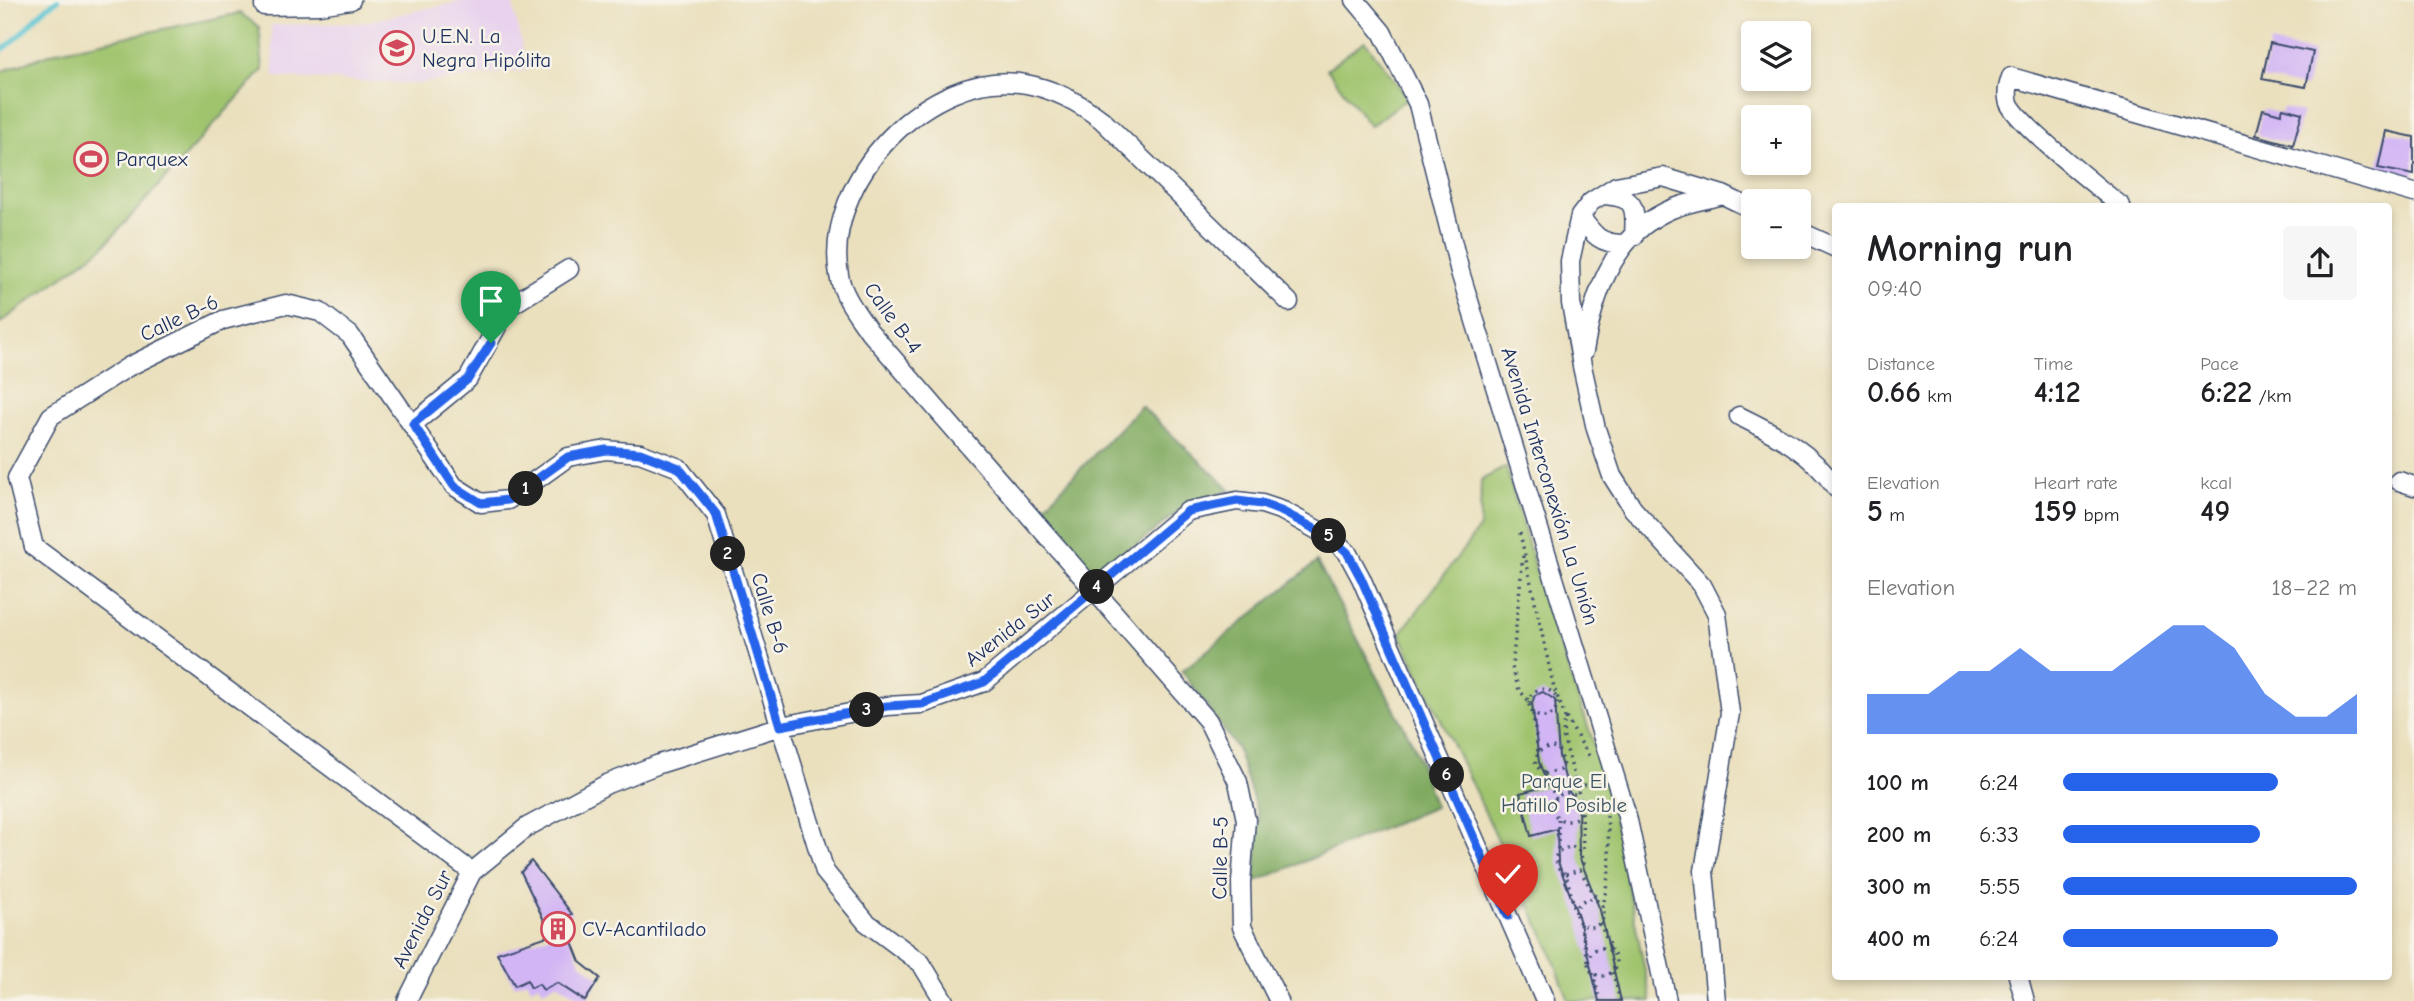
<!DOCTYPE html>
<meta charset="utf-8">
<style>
body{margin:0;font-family:"Comic Neue",sans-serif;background:#f6f6f6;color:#202124;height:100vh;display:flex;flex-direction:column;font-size:26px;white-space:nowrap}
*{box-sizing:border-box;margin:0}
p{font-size:23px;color:#757577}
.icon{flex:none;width:38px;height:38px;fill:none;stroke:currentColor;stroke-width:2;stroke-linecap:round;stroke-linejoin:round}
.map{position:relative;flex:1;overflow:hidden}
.panel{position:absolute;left:1832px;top:203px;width:560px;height:777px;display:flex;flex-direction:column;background:#fff;border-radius:7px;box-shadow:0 4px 10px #0003}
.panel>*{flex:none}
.fabs{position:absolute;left:1741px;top:21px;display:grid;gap:14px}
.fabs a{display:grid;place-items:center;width:70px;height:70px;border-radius:7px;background:#fff;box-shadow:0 4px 10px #0003;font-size:35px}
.pin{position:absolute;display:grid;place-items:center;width:60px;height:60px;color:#fff;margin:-72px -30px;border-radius:50% 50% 50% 0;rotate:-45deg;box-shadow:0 0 7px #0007}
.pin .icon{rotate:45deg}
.km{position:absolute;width:35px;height:35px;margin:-18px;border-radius:50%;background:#222;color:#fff;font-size:19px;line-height:35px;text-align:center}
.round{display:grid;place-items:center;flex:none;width:74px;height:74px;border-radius:7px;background:#f6f6f6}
.headline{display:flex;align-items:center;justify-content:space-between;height:119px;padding:0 35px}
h1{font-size:38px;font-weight:700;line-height:52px}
.metrics{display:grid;grid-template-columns:repeat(3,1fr);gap:10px;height:119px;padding:7px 35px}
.metrics div{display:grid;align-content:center}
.metrics b{font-size:30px;font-weight:700}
.metrics small{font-size:19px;font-weight:400}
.metrics p{font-size:19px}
.chart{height:196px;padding:14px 35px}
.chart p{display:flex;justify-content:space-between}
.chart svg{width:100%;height:126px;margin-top:7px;fill:#2563eb;opacity:.7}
ul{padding:0 35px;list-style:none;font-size:23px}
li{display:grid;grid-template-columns:112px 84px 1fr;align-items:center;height:52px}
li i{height:18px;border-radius:9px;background:#2563eb}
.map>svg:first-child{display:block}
.built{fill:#e8d2ee}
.green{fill:#a0c46e;stroke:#5e7a66;stroke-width:2}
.forest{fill:#80aa61;stroke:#4e6c60;stroke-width:2}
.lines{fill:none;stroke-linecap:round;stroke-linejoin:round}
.stream{stroke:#59c5d3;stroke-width:5}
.building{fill:#d2b5f4}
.minor-casing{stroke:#3a4a6c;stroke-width:21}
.path{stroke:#3a4a6c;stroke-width:3.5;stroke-dasharray:2 5;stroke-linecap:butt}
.minor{stroke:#fff;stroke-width:18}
.route-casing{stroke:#fff;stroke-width:14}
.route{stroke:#2563eb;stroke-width:9}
.labels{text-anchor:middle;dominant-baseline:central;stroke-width:5;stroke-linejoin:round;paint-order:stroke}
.poi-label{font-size:21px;fill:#1b2f5e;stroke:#f7f3e8;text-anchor:start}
.street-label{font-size:21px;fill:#1b2f5e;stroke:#f7f3e8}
.park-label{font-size:21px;fill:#3c5462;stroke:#f7f3e8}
</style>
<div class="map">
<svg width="2414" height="1001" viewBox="0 0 2414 1001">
<rect width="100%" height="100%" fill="#f7f3e8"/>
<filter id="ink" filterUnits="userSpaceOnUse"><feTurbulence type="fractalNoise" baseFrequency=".0143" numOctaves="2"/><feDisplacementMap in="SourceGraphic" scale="14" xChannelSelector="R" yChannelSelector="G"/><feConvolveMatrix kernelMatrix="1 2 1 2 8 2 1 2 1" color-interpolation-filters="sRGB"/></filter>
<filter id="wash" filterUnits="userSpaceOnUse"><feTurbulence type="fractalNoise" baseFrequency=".00686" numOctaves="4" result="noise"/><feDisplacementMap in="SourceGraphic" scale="28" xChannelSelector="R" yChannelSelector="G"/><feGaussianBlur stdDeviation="1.57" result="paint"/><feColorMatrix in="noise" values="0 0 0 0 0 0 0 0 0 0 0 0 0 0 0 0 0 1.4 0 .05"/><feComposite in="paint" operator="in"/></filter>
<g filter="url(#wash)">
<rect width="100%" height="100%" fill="#eae0be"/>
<path class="built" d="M467,0H512L527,70L414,84L274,77L271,25L359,23Z"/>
<path class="green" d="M240,13L259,27L263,70L103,247L0,323V72L58,51Z
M1365,41L1408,98L1370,126L1327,69Z
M1506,467L1545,602L1607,782L1651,1001H1569L1548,944L1400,634L1480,527L1481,480Z"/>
<path class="forest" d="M1141,406L1231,490L1185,506L1094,579L1040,511Z
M1317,562L1414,746L1435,807L1255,882L1259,818L1237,749L1182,671Z"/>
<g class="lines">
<path class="stream" d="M0,51C23,38 34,13 58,0"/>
</g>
<g id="blocks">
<path class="building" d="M2270,43L2313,52L2306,87L2262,79Z
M2283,108L2302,113L2293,145L2256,135L2263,109L2281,114Z
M2386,131L2414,137V175L2378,168Z
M1543,692L1555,700L1559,756L1569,792L1578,803L1579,856L1600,910L1621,1001H1599L1578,916L1558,862L1557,829L1531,836L1520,793L1548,786L1539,762L1532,703L1535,695Z
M531,861L572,914L563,919L580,962L600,978L585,1001L557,983L543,990L539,984L531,988L527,980L515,986L497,953L551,935L521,872Z"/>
</g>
</g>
<g filter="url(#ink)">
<use href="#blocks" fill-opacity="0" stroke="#3a4a6c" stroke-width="2"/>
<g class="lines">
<g class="minor-casing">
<path id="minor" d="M1355,0L1382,32L1418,104L1460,272L1627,816L1667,1001
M264,6L319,5L351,0
M1602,195C1635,197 1636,205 1634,236
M2121,206C2100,189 2017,123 2009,103C2006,94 2008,86 2011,77L2414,193
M1580,216C1594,236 1600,244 1625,244
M1799,231L1836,248
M1584,351C1593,297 1612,238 1665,212C1682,203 1705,200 1723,195
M1739,416C1778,435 1811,452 1836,488
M413,424L468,379L508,307L569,269
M2399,481L2414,486
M472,872L34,547L17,478L51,416L128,367L223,320L286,304L320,312L350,335L454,486L481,503L508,500L568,457L606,450L640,453L679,468L716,515L825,872L866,922L921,963L944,1001
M2018,976L2025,1001
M407,1001L472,872L527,827L607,784L659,764L781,726L887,706L922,704L984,682L1188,511L1237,501L1262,504L1283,511L1330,537L1347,552L1361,578L1545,1001
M1279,1001L1242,927L1241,882L1246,820L1238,782L1208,721L869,331C858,315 842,295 839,275C822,181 929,67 1026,84C1054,89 1080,103 1102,120L1289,302
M1716,1001L1704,871L1730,713L1717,614L1702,585L1633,509L1612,476L1596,429L1582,366L1571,303L1570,261L1580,216L1591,202L1616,186L1663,177L1723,195L1754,210"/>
</g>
<path class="path" d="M1520,533L1554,688L1565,716L1563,735L1581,802
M1523,556L1512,667L1519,690L1529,701
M1529 703a14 14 0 1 1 28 0a14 14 0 1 1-28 0Z
M1533,714L1538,752
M1566,718L1589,756
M1545,774L1560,770L1563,763L1558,749L1550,746L1538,752L1535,765L1545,774L1556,799
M1577,786L1599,783
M1553 807a14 14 0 1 1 28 0a14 14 0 1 1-28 0Z
M1582,812L1583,853
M1558,819V852
M1580,870L1598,901
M1566,874L1580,870L1584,863L1578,849L1571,846L1558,852L1555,858L1560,871L1566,874L1575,910
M1576 913a14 14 0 1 1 28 0a14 14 0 1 1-28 0Z
M1603,908L1610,864L1607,815
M1600,923L1611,950
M1580,924L1588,958
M1588 962a14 14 0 1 1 28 0a14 14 0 1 1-28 0Z
M1613,972L1620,1001
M1593,973L1600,1001"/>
<use href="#minor" class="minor"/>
</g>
</g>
<g class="lines" filter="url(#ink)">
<g class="route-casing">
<path id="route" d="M491,343L468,379L413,424L454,486L481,503L508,500L568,457L606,450L640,453L679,468L716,514L780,726L887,706L922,704L984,682L1188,511L1237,501L1262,504L1283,512L1330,537L1347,552L1361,578L1508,916"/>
</g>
<use href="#route" class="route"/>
</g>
<defs>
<g id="school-ring" transform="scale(1.75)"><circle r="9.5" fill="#f7f3e8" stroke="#d1495b" stroke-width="1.5"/><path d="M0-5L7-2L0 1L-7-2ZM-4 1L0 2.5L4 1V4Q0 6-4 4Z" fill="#d1495b"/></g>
<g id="stadium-ring" transform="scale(1.75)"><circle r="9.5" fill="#f7f3e8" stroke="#d1495b" stroke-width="1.5"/><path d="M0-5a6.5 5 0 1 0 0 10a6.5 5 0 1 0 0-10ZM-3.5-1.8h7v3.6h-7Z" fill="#d1495b"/></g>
<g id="building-ring" transform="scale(1.75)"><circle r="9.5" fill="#f7f3e8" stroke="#d1495b" stroke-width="1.5"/><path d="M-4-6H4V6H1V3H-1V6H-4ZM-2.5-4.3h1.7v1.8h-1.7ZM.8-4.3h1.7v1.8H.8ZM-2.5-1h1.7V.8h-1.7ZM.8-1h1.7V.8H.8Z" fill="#d1495b"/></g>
</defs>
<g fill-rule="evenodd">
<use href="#school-ring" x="397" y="48"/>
<use href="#stadium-ring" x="91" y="159"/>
<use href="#building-ring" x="558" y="929"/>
</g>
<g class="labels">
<g class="poi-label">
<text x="422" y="36">U.E.N. La<tspan x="422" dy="24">Negra Hipólita</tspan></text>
<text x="116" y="159">Parquex</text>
<text x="582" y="929">CV-Acantilado</text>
</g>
<g class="street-label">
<text transform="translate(179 318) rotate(-25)">Calle B-6</text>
<text transform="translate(893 318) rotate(54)">Calle B-4</text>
<text transform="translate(1550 486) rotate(73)">Avenida Interconexión La Unión</text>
<text transform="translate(770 613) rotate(73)">Calle B-6</text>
<text transform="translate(1010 629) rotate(-38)">Avenida Sur</text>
<text transform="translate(1220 858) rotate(-89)">Calle B-5</text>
<text transform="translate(422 919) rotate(-63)">Avenida Sur</text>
</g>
<g class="park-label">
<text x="1564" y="781">Parque El<tspan x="1564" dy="24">Hatillo Posible</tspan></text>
</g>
</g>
</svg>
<div class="fabs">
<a><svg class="icon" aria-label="layers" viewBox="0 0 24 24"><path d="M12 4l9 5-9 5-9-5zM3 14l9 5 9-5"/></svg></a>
<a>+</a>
<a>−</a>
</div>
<div class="pin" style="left:491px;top:343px;background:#1e9e55"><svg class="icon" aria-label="arrive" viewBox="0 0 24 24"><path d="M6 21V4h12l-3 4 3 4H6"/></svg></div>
<div class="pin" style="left:1508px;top:916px;background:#d93025"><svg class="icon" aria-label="check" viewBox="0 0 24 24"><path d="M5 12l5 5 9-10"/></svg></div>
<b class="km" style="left:526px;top:489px">1</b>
<b class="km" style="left:728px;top:554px">2</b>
<b class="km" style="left:867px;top:710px">3</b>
<b class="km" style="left:1097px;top:587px">4</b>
<b class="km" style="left:1329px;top:536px">5</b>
<b class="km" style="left:1447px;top:775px">6</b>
<section class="panel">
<div class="headline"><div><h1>Morning run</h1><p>09:40</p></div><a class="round"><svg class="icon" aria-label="share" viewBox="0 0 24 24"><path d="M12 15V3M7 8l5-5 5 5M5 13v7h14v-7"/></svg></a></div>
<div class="metrics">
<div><p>Distance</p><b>0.66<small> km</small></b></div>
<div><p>Time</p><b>4:12</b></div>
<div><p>Pace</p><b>6:22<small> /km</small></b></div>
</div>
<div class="metrics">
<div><p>Elevation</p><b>5<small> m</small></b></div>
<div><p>Heart rate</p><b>159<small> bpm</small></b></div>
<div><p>kcal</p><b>49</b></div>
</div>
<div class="chart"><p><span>Elevation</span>18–22 m</p>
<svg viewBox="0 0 160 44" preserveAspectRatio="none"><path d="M0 44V30L10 30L20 30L30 22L40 22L50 14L60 22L70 22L80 22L90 14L100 6L110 6L120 14L130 30L140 38L150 38L160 30V44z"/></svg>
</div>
<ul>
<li><b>100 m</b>6:24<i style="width:73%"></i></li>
<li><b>200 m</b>6:33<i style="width:67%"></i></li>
<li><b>300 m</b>5:55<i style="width:100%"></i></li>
<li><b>400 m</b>6:24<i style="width:73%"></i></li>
</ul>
</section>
</div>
